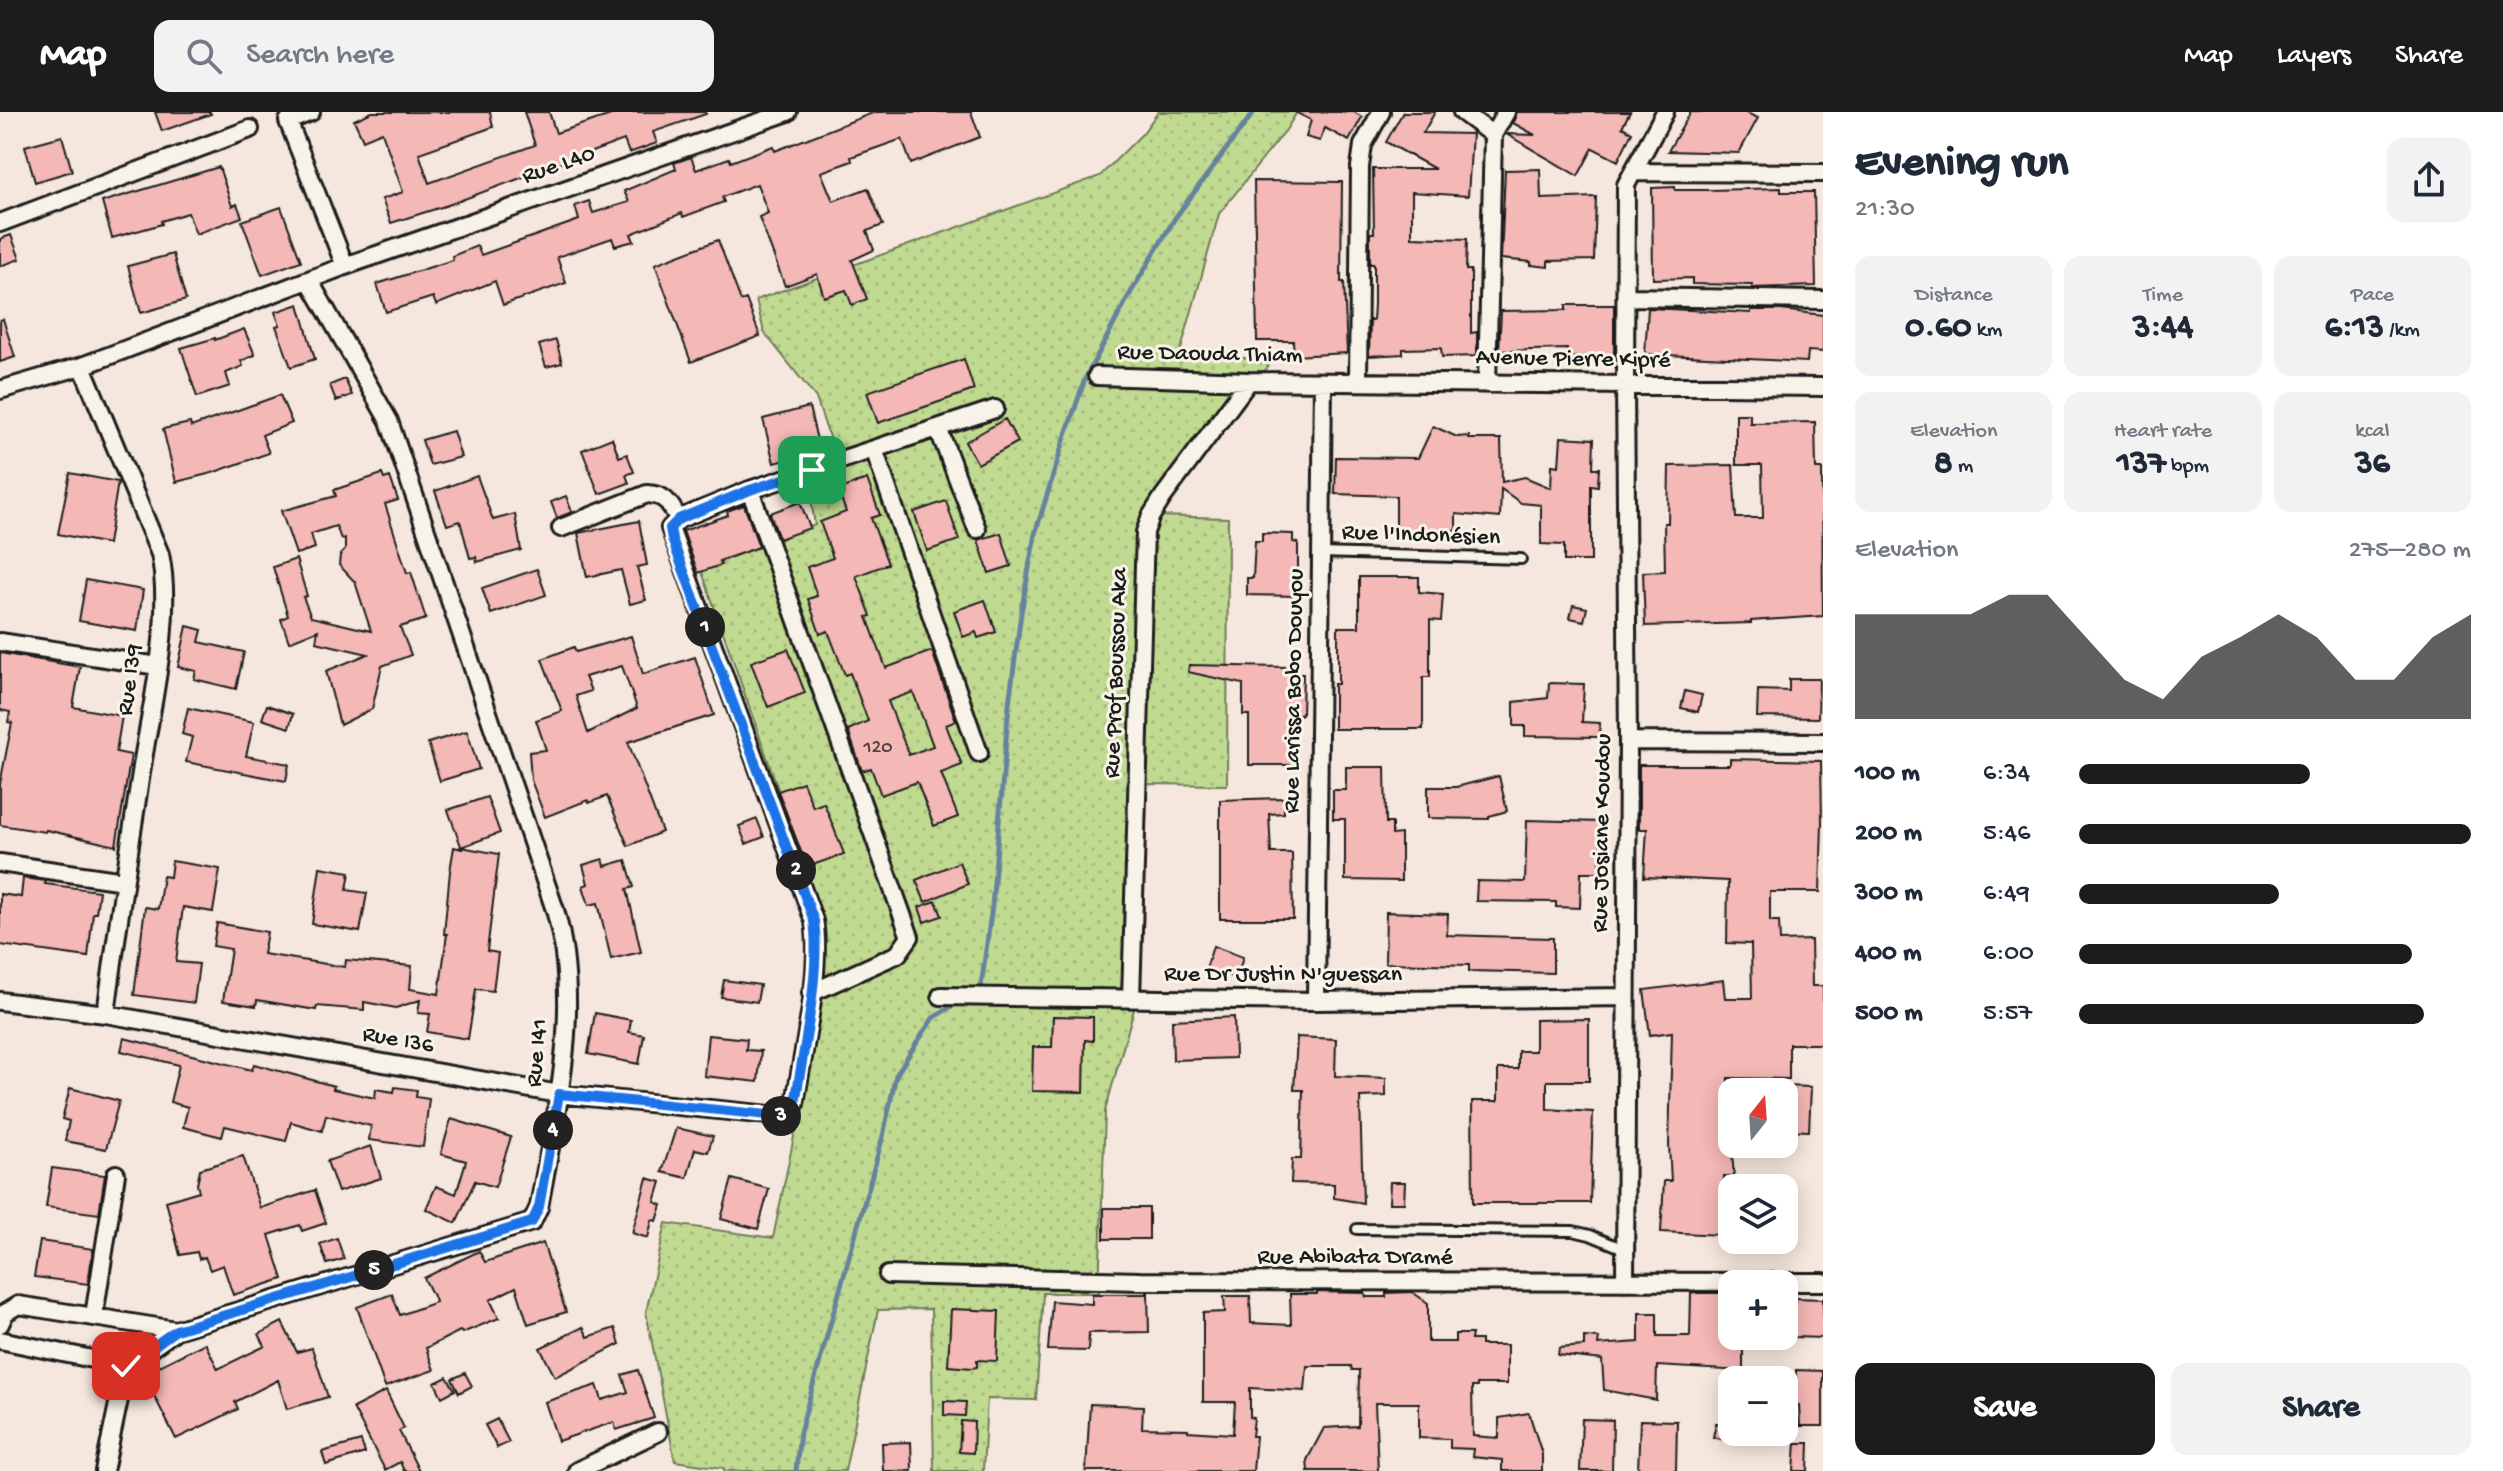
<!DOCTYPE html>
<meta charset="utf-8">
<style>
body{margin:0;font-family:"Gochi Hand",sans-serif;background:#f2f2f3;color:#1f2937;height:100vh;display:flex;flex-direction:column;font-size:30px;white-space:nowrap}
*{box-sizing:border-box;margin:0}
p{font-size:26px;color:#747a83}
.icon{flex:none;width:44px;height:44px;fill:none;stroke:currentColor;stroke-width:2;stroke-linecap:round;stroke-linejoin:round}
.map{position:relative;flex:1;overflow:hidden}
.panel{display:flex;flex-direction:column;background:#fff;width:680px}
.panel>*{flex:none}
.needle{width:52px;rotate:17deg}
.controls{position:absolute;left:1718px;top:966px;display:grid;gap:16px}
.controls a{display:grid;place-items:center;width:80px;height:80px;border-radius:16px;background:#fff;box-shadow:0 4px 20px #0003;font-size:40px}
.pin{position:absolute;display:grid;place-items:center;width:68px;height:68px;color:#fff;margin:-34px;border-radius:16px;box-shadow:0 4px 12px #0006}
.km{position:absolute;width:40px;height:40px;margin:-20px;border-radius:50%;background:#222;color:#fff;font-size:22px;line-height:40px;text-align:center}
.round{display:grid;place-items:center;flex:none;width:84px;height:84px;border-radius:16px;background:#f2f2f3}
.head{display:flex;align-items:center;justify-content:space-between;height:136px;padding:0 32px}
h1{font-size:44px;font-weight:700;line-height:60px}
.metrics{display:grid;grid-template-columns:repeat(3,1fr);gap:12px;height:136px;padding:8px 32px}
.metrics div{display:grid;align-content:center;border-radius:16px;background:#f2f2f3;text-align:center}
.metrics b{font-size:34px;font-weight:700}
.metrics small{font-size:22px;font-weight:400}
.metrics p{font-size:22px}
.chart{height:224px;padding:16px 32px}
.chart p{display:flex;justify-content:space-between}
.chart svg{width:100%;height:144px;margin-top:8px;fill:#1c1c1c;opacity:.7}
.primary-button{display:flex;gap:16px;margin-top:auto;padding:16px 32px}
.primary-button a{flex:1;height:92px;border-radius:16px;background:#1c1c1c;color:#fff;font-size:32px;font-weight:700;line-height:92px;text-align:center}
.primary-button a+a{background:#f2f2f3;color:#1f2937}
ul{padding:0 32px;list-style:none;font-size:26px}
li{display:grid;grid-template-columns:128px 96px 1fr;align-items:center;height:60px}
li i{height:20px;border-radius:10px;background:#1c1c1c}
header{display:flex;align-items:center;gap:48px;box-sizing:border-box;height:112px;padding:0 40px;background:#1c1c1c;color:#fff}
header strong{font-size:38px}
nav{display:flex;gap:44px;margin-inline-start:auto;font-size:28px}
.search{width:560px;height:72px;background:#f2f2f3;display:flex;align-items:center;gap:20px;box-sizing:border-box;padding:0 28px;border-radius:16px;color:#747a83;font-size:30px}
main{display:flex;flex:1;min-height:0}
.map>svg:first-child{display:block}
.grass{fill:url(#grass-dots);stroke:#6e7b56;stroke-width:2}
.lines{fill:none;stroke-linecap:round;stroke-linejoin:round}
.stream{stroke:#66839d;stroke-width:5}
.building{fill:#f4b8b6;stroke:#1c1c1c;stroke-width:2;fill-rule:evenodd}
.service-casing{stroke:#1c1c1c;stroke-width:14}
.minor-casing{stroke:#1c1c1c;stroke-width:22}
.service{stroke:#f7f3e8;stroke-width:8}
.minor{stroke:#f7f3e8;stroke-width:16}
.route-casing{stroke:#fff;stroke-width:16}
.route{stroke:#1a73e8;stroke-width:10}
.labels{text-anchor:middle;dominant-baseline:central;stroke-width:6;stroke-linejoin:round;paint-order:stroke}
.number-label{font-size:20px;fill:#524342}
.street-label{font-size:24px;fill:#1c1c1c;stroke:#f7f3e8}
</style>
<header>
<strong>Map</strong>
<div class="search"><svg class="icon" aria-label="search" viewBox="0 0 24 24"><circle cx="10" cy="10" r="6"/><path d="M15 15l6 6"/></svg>Search here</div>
<nav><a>Map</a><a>Layers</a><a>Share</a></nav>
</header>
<main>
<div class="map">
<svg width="1823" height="1359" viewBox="0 0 1823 1359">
<defs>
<pattern id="grass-dots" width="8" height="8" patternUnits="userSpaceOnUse" patternTransform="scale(2)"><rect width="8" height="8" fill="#c1da91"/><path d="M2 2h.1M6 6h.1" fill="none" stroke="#a5ba7c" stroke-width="1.8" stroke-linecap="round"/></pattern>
</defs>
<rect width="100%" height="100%" fill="#f6e7de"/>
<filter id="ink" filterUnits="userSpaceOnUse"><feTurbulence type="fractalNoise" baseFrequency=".0125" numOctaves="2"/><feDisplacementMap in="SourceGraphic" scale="16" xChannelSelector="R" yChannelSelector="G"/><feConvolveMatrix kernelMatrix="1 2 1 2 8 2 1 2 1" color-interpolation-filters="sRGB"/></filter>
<g filter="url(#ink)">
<path class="grass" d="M1158,0H1297L1286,18L1219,102L1180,241L1272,248L1159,404L1228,406L1227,673L1143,672L1134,897L1105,999L1099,1181H1043L1036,1288L987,1287L983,1359H934L931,1197L878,1198L845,1359H724V1356L675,1349L646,1200L666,1111L773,1126L801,991L825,811L701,457L815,413L806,356L838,352L816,286L764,220L756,188L1100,64L1143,21Z"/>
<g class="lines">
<path class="stream" d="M975,879L981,875L992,794L1009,592L1021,501L1035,422L1064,328L1085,267L1127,187L1175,106L1254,0
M796,1359L800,1320L883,1024L896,963L933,906L960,889"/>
</g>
<path class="building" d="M155,0H210L211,2L162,19Z
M372,0H490L493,15L419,41L429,71L535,33L524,0H549L556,21L620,0H705L706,2L653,20L657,31L629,41L624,28L448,93L391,111L382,87L403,80L382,20L363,28L354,8Z
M875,0H971L980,25L911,52L902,27L851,45L852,49L821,60L833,89L868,76L883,113L867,119L874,138L852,148L867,187L852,193L846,178L824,185L817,162L785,174L759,105L768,101L757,72L722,85L724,90L683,105L682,101L631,122L634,129L615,134L612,126L557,145L566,171L503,193L495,169L436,193L433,185L386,200L377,172L453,148L452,144L477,134L481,143L579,108L575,94L589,89L593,101L629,90L624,79L676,57L674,51L691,45L696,58L729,46L731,50L773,34L775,39Z
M1295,0H1354L1362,5L1349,29L1325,16L1320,29L1306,25L1311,8Z
M1403,0H1435L1423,21L1472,22L1468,84L1412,80V125L1467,127L1466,158H1471V221L1477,220V244L1442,245L1441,236L1403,237V242L1369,244L1370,208H1373L1374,192V152H1370V121H1374L1373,57H1435L1386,30Z
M1517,0H1630L1622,15L1632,20L1618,49L1593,36L1578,64L1506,22L1535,23L1513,11Z
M1691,0H1744L1758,6L1739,41L1668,39Z
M62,24L72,59L35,70L25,34Z
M219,55L232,94L237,92L242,105L196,122L188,101L161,109L162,112L112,126L102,90Z
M1540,57L1541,87L1596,85L1594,148L1548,149V155L1531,153V150L1501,147L1505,58Z
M1254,69L1342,70L1341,170H1344L1347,241L1294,244L1293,229H1257Z
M1675,75V78H1711L1781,76V80H1814L1816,174L1752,176V173L1692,172V166L1653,167L1652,76Z
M281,95L301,149L262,163L242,109Z
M11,123L20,147L0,154V127Z
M718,128L741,189L746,187L760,224L691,250L655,152Z
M173,142L186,188L141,201L128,154Z
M299,192L315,247L291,255L276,214L280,213L275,200Z
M1566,193H1614V242L1568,246L1567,237L1499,239L1501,199L1566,198Z
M1648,196L1751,201V198H1781L1823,203V240L1808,239L1807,250L1645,242Z
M3,207L15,245L0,250V208Z
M244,217L255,243L241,249L243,254L226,261L230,274L197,285L181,236L215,226V228Z
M556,228L562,251L546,255L539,233Z
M964,247L974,278L878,311L867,280Z
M345,267L352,283L336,289L330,273Z
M280,283L292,311L262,323L269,341L212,361L176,370L163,317L190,311L191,315Z
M809,295L820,340L774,351L763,307Z
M1736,302H1750V311L1815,310L1816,357H1822L1823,504L1751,509V511L1645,514L1643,460L1665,459L1664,411H1668L1669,354L1733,353L1736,406H1763L1762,353H1736Z
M1005,307L1018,330L978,352L965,330Z
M1433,314L1457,325L1469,324V327H1501L1502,370L1525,365L1551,376L1552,353L1559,354L1561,325L1594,327L1593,356H1599L1598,374L1591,373V449H1564V433L1541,432V393L1521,391L1501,377L1500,406L1456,402V418H1436V421H1396V384L1335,382L1336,345L1418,346Z
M453,319L461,345L430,353L422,328Z
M612,326L619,345L627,342L634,360L626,363L629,371L599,382L582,338Z
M70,361L118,370L108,432L58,422Z
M382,362L384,367L390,365L398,388L385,392L407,461L411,460L426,507L400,515L411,543L382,554L372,597L340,613L326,559L368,542L316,530L318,518L289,530L281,507L288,504L273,455L296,447L307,484L303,485L311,505L371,519L355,470L339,453L340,443L345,438V426L341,427L336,414L311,422L315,436L296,442L281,399L336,384L334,378Z
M477,364L493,408L515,402L521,438L477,450L476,445L470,446L460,409L447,413L435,379Z
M867,367L880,403L871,406L888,452L856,464L871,504L867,505L886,556L932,539L956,609L946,613L962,653L941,661L958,705L934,714L917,670L881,683L871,656L862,659L848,618L868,609L850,561L845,563L828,519L820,522L808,487L817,484L807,455L833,446L820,410L846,400L838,378ZM913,580L933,634L909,643L888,589Z
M566,384L572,400L557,406L551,390Z
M946,389L959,428L927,439L914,400Z
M800,390L810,416L779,427L770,401Z
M744,393L759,435L719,449L721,453L698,461L683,419L728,403L727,399Z
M639,409L647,453L637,455L646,488L630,492L621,458L587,465L578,421Z
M1001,421L1011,454L989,461L978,428Z
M1262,421L1293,422V430L1298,431V484L1247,483V466H1253L1255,429H1262Z
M537,457L546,483L491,502L482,476Z
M1359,465H1419V480L1443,482L1441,509L1430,508V565H1423V617H1334V572H1338V515H1359Z
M86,468L143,478L137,519L79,509Z
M985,488L996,520L978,526L976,520L963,525L954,499Z
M1573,493L1587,496L1584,509L1570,506Z
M187,514L202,518L199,530L244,540L236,577L194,567L196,559L178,555Z
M631,524L643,562L695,545L714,603L628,630L662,720L628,734L607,684L589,691L588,688L545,705L531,668L529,640L546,638L536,608L562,599L542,547L574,535L576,540ZM622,554L637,596L588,621L576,584L591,579L585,565Z
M788,537L805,581L768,595L751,550Z
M0,541L80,555L73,595L122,604L116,640L131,643L116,734L46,718L45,720L0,713V672L12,611L8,610L10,600L0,598Z
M1189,553L1287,555V562H1303L1302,603H1294V653H1249V603H1243V572L1188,560Z
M1789,567H1819L1818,606L1757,605L1758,578L1789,579Z
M1549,571L1584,572L1582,610L1600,611L1599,625L1525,624V614H1514V590L1548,586Z
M1685,579L1702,583L1698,600L1681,596Z
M267,593L293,602L289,616L262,607Z
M188,596L254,610L246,644L289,652L286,669L186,650L192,625L182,622Z
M467,619L479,657L440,669L428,631Z
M1730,647L1821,649L1822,711L1820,780H1770V809H1779L1780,829L1811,828L1812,874H1823V932H1789V967L1728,966L1727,1029H1731L1734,1064H1724L1721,1123L1661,1120L1664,1069H1671L1669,1033L1672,920L1650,923L1644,878L1723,868L1725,886H1752L1751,832L1727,831L1728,769L1644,765L1647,717H1639V653H1730Z
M1346,655H1385L1386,711H1392V723L1401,722V769L1345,768V707H1333V678H1346Z
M1499,664L1507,699L1489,704V707L1428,706V675H1456Z
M803,670L813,695L824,691L844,742L807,755L778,679Z
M487,685L500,721L461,735L499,742L487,839L498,841L493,879L476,877L468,927L427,920L430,902L418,901L420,888L396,896L364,890V898L317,894L316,898L257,888L256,894L223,889L231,837L213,834L217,811L267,820L263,842L345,855L346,848L412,854L410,877L439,882L447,822H444L450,759L454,735L462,737L448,698Z
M1284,686V701L1269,702L1271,741H1292L1293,807H1220V688Z
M757,707L764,725L746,732L739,714Z
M1527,708L1601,710L1600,760H1581L1580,796L1556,795V790L1476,789L1477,769L1525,770Z
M603,747L605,754L626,748L634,775L627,777L641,840L611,847L598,791L589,793L583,774L588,772L583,753Z
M172,749L220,757L213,800L183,795L176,850L199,852L194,891L134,883L145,795L158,797L163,764L170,765Z
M959,750L968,772L925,790L916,768Z
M320,755L350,760L347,778L367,781L360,820L312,812Z
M23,766L46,769L45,772L99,779L96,801H93L88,845L0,833V782L21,785Z
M936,789L942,804L924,810L919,795Z
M1386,800L1448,802L1447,823L1553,826V861L1469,859V853L1385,851Z
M1213,834L1243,845L1237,866L1206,857Z
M724,868L760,873L757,890L721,885Z
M595,901L631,908L629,920L644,923L639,952L588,942Z
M1053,904L1093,905V929L1085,928L1084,980L1032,979L1033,935H1052Z
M1234,905L1235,946L1173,948L1172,908Z
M1589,907V969H1547V997L1593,1000L1590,1091H1473L1472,989H1498V957H1518V939H1535V908Z
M708,923L747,927L746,938L761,939L758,970L704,964Z
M1297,925L1336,927L1335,964L1386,966V984L1360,985L1363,1091L1334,1086V1072L1291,1071L1292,1047H1301L1303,978H1294Z
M124,926L252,958L254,952L334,974L333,977L375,986L376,977L394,980L395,975L417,978L416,985L429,987L423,1035L369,1028L371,1014L326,1003L322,1019L291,1010L286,1029L225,1014L222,1025L183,1015L188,995L170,990L179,953L121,939Z
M1784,974L1811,975L1809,1019L1784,1018Z
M70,976L119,989L106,1037L65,1029L69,1009L62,1007Z
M451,1007L511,1025L495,1075L475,1069L456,1111L426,1097L436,1074L456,1082L466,1049L441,1042Z
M676,1016L713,1024L708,1040L695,1037L687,1066L662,1060Z
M371,1034L381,1066L338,1080L327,1049Z
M243,1044L260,1096L315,1078L326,1111L302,1119L300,1113L269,1123L283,1167L233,1183L223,1153L210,1158L205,1145L199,1147L197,1140L180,1143L166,1089L199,1079L197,1073L200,1057Z
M52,1056L105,1063L99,1102L46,1095Z
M647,1066L661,1070L655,1090L662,1093L657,1109L652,1108L648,1126L632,1121Z
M732,1067L769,1077L758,1117L721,1107Z
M1390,1070H1405L1404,1091H1389Z
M1104,1096H1149V1127H1104Z
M337,1126L344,1147L327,1152L320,1132Z
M40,1129L93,1137L88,1172L34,1165Z
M543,1131L566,1200L528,1212L516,1175L490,1188L499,1206L462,1221L460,1219L426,1236L434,1258L385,1275L357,1195L392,1182L400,1203L436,1190L424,1166L479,1139L485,1150Z
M1317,1180L1365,1181L1366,1185H1386V1181L1412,1180L1428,1191V1230H1455V1222H1472L1471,1228H1481V1233H1507V1272H1477V1275H1472L1473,1324L1499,1326V1306L1529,1301L1542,1342V1359H1502V1348L1472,1345L1473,1337L1450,1336V1327L1419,1326V1291H1375L1378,1359H1308L1307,1348L1324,1316L1358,1314L1359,1258H1352L1351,1254H1307L1305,1279L1250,1276V1305L1254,1306L1252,1324H1256L1253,1359H1086L1090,1292L1143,1294L1142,1316L1188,1317V1319L1233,1322L1235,1290H1203V1201L1225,1200L1224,1184H1250L1251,1211L1291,1213L1290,1182H1317Z
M1691,1181H1732V1224H1743V1259L1657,1254L1656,1288L1604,1278L1602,1248L1558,1243L1559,1236L1584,1234V1225L1599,1226L1598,1233L1639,1230V1201H1657V1224H1690Z
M1092,1182H1148L1149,1220L1089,1221L1088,1239L1048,1238L1052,1189L1092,1192Z
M1795,1186L1823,1187V1226L1793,1225Z
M951,1197L999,1199L997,1249L977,1248V1255L972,1256L948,1254Z
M282,1210L297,1240L312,1236L328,1285L287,1297L278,1268L235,1290L238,1297L176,1327L143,1262L205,1231L218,1257L265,1234L259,1222Z
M583,1215L588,1225L615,1216L620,1232L555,1265L540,1236Z
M638,1258L654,1306L616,1318L614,1310L558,1329L545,1290L597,1273L602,1288L628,1280L622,1263Z
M1796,1258L1823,1259V1314H1800L1799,1293H1794Z
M465,1261L472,1274L459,1281L452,1267Z
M447,1265L455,1278L442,1285L435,1271Z
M386,1279L404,1316L399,1319L419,1359H404L400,1350L385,1358L353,1296Z
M944,1289L966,1290L965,1304L944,1303Z
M497,1307L509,1330L497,1336L485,1313Z
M1582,1307L1613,1308L1612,1359H1580Z
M1640,1308L1677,1309L1676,1359H1638Z
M961,1309L974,1310L973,1341L959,1340Z
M1716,1311L1732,1313V1330L1713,1325Z
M361,1329L365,1341L326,1353L322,1340Z
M911,1330L912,1359H883L882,1331Z
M1796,1331H1809L1808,1359H1794Z"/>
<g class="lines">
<g class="service-casing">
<path id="service" d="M1321,441L1521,447
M1357,1117L1573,1119L1590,1123L1624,1137"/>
</g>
<g class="minor-casing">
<path id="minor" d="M311,0L288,9L345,154
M1462,0L1493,23
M1633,60L1823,61
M0,111L250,17
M1626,185L1823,188
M82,254L160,442C173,503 153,586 143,648C130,732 117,817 106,902
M1097,264L1249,269L1823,275
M1358,270L1360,55L1363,33L1381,0
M1487,272L1493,23L1506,0
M0,278L82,254L345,154L788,0
M938,316L977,417
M874,337L995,297
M750,378L910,825L898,842L811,881
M561,416L647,382C667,383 669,392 679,407
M0,530L158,554
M1628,629L1823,630
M0,751L124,769
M941,884L1316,889L1626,885
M1131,886L1145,420L1151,404L1163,385L1249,269
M0,889L106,902L559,982L779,1004L790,1002L795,992C803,938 822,860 814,809L670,416L679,407L750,378L874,337L979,641
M1316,889L1323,270
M888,1163L1140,1169L1823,1170
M1625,1170L1628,629L1625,273L1626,73L1665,0
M94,1204L116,1062
M0,1212L5,1201L18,1193L176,1218
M0,1228L126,1254
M104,1359L126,1254L176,1218L532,1110L539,1095C556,999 583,895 555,798L389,309L309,168
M577,1359L658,1320"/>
</g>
<use href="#service" class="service"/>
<use href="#minor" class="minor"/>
</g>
</g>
<g class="lines" filter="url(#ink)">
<g class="route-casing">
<path id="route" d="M126,1254L176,1218L532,1110L539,1095L559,982L779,1004L790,1002L795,992C803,939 821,860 814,809L672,427L670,416L679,407L750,378L812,358"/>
</g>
<use href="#route" class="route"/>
</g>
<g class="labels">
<g class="number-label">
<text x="878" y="636">120</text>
</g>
<g class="street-label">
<text transform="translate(559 54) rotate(-19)">Rue L40</text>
<text transform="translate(1210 243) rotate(1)">Rue Daouda Thiam</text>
<text transform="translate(1573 248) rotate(1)">Avenue Pierre Kipré</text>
<text transform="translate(1421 424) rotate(2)">Rue l'Indonésien</text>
<text transform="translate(1117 561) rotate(-88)">Rue Prof Boussou Aka</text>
<text transform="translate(131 568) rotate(-82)">Rue I39</text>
<text transform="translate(1295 579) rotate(-89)">Rue Larissa Bobo Douyou</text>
<text transform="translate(1603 721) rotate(-89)">Rue Josiane Koudou</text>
<text x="1283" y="863">Rue Dr Justin N'guessan</text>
<text transform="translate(398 929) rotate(10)">Rue I36</text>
<text transform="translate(538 941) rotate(-85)">Rue I41</text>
<text x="1355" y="1146">Rue Abibata Dramé</text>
</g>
</g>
</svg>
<div class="controls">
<a><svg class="needle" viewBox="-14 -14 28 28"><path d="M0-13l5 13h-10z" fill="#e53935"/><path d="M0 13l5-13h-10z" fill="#747a83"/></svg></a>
<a><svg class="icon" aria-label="layers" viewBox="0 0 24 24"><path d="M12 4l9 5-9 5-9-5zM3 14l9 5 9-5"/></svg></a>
<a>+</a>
<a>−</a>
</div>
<div class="pin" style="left:812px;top:358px;background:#1e9e55"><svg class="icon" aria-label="arrive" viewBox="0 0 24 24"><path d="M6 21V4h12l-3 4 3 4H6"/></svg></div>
<div class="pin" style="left:126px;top:1254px;background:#d93025"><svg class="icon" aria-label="check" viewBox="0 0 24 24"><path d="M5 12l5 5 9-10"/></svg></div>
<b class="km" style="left:705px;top:515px">1</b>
<b class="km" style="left:796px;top:758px">2</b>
<b class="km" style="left:781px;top:1004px">3</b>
<b class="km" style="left:553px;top:1018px">4</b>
<b class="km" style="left:374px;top:1158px">5</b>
</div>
<section class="panel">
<div class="head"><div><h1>Evening run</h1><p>21:30</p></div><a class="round"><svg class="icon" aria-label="share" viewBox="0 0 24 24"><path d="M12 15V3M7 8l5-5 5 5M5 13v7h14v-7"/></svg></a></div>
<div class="metrics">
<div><p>Distance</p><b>0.60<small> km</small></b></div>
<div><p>Time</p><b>3:44</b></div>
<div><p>Pace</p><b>6:13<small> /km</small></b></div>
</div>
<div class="metrics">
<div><p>Elevation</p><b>8<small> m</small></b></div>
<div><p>Heart rate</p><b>137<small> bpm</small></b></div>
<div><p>kcal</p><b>36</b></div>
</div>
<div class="chart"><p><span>Elevation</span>275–280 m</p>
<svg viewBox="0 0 160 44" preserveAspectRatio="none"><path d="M0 44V12L10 12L20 12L30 12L40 6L50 6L60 19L70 32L80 38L90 25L100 19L110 12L120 19L130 32L140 32L150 19L160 12V44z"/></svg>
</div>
<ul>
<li><b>100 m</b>6:34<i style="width:59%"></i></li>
<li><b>200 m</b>5:46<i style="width:100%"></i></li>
<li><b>300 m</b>6:49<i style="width:51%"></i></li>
<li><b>400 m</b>6:00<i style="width:85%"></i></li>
<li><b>500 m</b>5:57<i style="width:88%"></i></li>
</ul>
<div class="primary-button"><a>Save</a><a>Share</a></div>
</section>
</main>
